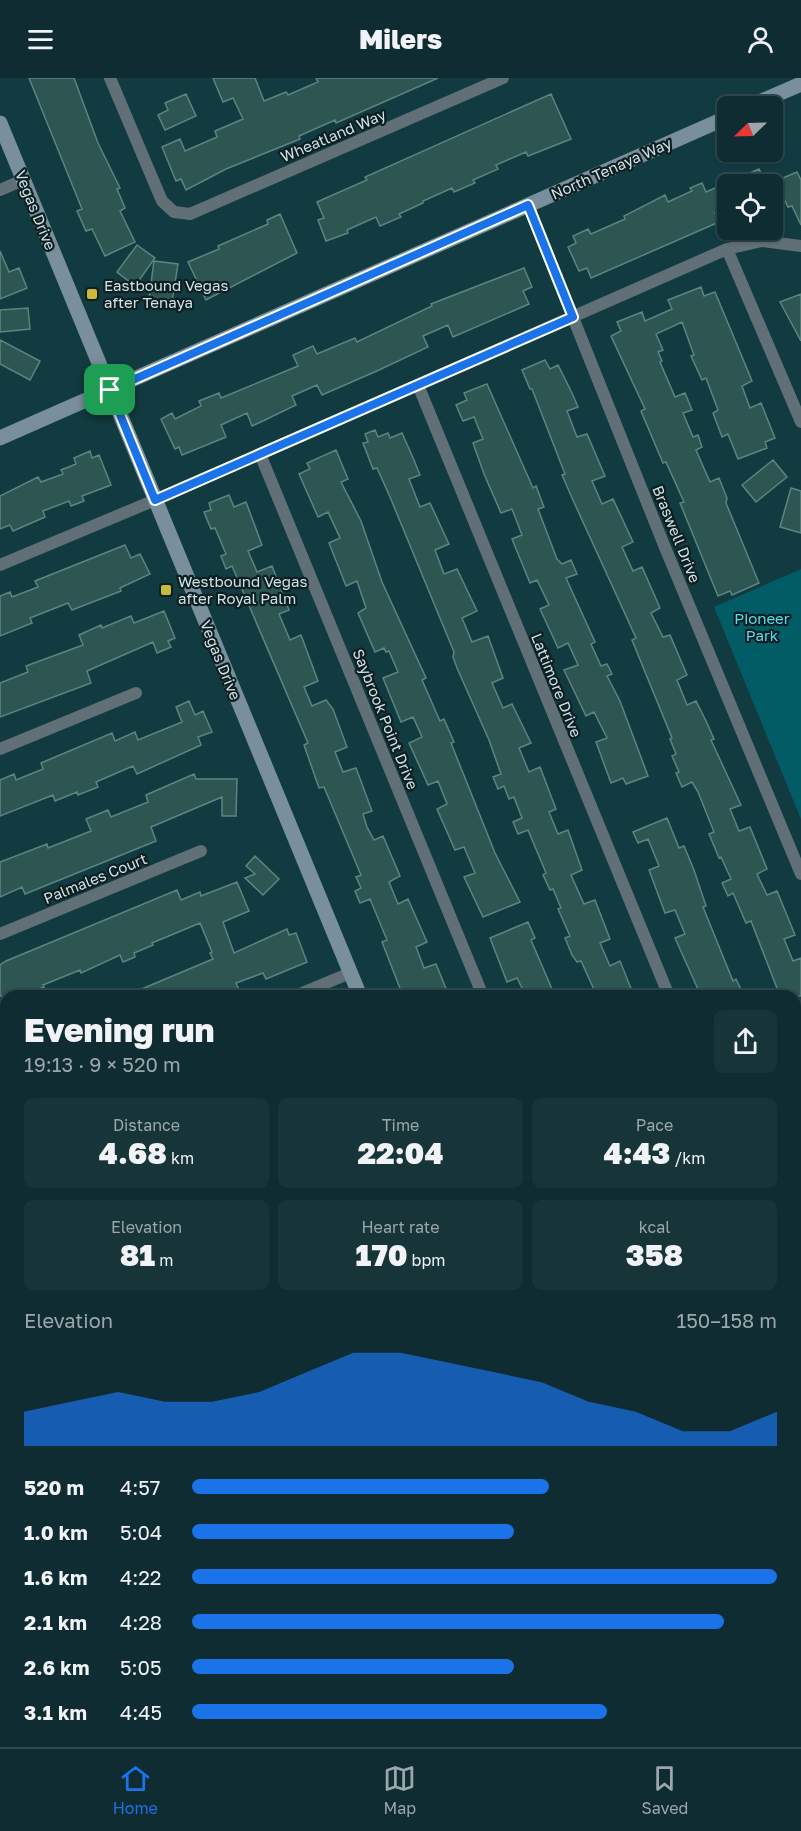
<!DOCTYPE html>
<meta charset="utf-8">
<style>
body{margin:0;font-family:"Golos Text",sans-serif;background:#173439;color:#f1f3f6;height:100vh;display:flex;flex-direction:column;font-size:22px;white-space:nowrap}
*{box-sizing:border-box;margin:0}
p{font-size:20px;color:#9ba7ab}
.icon{flex:none;width:33px;height:33px;fill:none;stroke:currentColor;stroke-width:2;stroke-linecap:round;stroke-linejoin:round}
.map{position:relative;flex:1;overflow:hidden}
.panel{position:absolute;left:0px;top:912px;width:801px;height:758px;display:flex;flex-direction:column;background:#0e2c31;border-radius:18px 18px 0 0;box-shadow:0 2px 4px #0004,0 0 0 2px #2e484d}
.panel>*{flex:none}
.needle{width:39px;rotate:247deg}
.buttons{position:absolute;left:717px;top:18px;display:grid;gap:12px}
.buttons a{display:grid;place-items:center;width:66px;height:66px;border-radius:9px;background:#0e2c31;box-shadow:0 2px 4px #0004,0 0 0 2px #2e484d;font-size:30px}
.pin{position:absolute;display:grid;place-items:center;width:51px;height:51px;color:#fff;margin:-26px;border-radius:12px;box-shadow:0 3px 9px #0006}
.round{display:grid;place-items:center;flex:none;width:63px;height:63px;border-radius:9px;background:#173439}
.head{display:flex;align-items:center;justify-content:space-between;height:102px;padding:0 24px}
h1{font-size:33px;font-weight:800;line-height:45px}
.metrics{display:grid;grid-template-columns:repeat(3,1fr);gap:9px;height:102px;padding:6px 24px}
.metrics div{display:grid;align-content:center;border-radius:9px;background:#173439;text-align:center}
.metrics b{font-size:30px;font-weight:800}
.metrics small{font-size:16px;font-weight:400}
.metrics p{font-size:16px}
.chart{height:168px;padding:12px 24px}
.chart p{display:flex;justify-content:space-between}
.chart svg{width:100%;height:108px;margin-top:6px;fill:#1a73e8;opacity:.7}
ul{padding:0 24px;list-style:none;font-size:20px}
li{display:grid;grid-template-columns:96px 72px 1fr;align-items:center;height:45px}
li i{height:15px;border-radius:8px;background:#1a73e8}
header{display:flex;justify-content:space-between;align-items:center;height:78px;padding:0 24px;background:#0e2c31;font-size:27px;font-weight:800}
.dock{display:flex;justify-content:space-around;align-items:center;height:84px;border-top:2px solid #2e484d;background:#0e2c31;font-size:16px;color:#9ba7ab}
.dock a{display:grid;justify-items:center;gap:3px}
.dock .current{color:#1a73e8}
.map>svg:first-child{display:block}
.green{fill:#025c66}
.lines{fill:none;stroke-linecap:round;stroke-linejoin:round}
.stream{stroke:#386491;stroke-width:4.5}
.building{fill:#2d5551;stroke:#5c8580;stroke-width:1.5}
.service{stroke:#617077;stroke-width:6}
.minor{stroke:#617077;stroke-width:12}
.secondary{stroke:#79909c;stroke-width:15}
.route-casing{stroke:#fff;stroke-width:12}
.route{stroke:#1a73e8;stroke-width:8}
.poi-dot{fill:#caba39;stroke:#0e1f22;stroke-width:2}
.labels{text-anchor:middle;dominant-baseline:central;stroke-width:4.5;stroke-linejoin:round;paint-order:stroke}
.street-label{font-size:15px;fill:#cee3e7;stroke:#0e1f22}
.poi-label{font-size:15px;fill:#cee3e7;stroke:#0e1f22;text-anchor:start}
.park-label{font-size:15px;fill:#57dcef;stroke:#0e1f22}
</style>
<header><svg class="icon" aria-label="menu" viewBox="0 0 24 24"><path d="M4 6h16M4 12h16M4 18h16"/></svg>Milers<svg class="icon" aria-label="person" viewBox="0 0 24 24"><circle cx="12" cy="8" r="4"/><path d="M4 21q1-7 8-7t8 7"/></svg></header>
<div class="map">
<svg width="801" height="1669" viewBox="0 0 801 1669">
<rect width="100%" height="100%" fill="#123b41"/>
<path class="green" d="M801,491V741L714,529Z"/>
<g class="lines">
<path class="stream" d="M795,1005L801,1002
M0,1345L6,1342"/>
</g>
<path class="building" d="M29,0H74L98,65L120,110L117,111L125,130L120,133L135,164L105,178L92,151L86,153L77,133L82,131Z
M213,0H255L264,23L286,14L288,17L318,4L316,0H438L336,45L335,42L299,58L300,61L226,91L186,112L181,101L176,103L162,69L180,61L185,73L217,59L215,53L243,41L233,20L223,24Z
M186,16L196,38L165,52L158,37L168,32L165,25Z
M551,16L571,61L528,78L526,74L496,87L498,91L473,102L475,105L454,114L452,110L423,123V125L399,136L401,139L380,148L376,139L347,152L348,155L326,163L318,142L324,140L317,124L367,102L365,99Z
M759,91L766,106H728V130L715,135L719,144L591,200L587,190L579,193L568,169L576,165L573,158L588,151L591,156L625,141L624,138L665,117L668,124L692,113L690,110L702,105L706,114Z
M797,94L801,102V147L792,128L788,129L776,103Z
M280,136L297,175L206,222L188,184L219,171L218,168L268,146L267,142Z
M137,167L155,180L135,208L117,194Z
M0,173L9,194L19,190L27,210L0,221Z
M154,183L178,186L172,224L149,220Z
M524,190L532,209L523,213L529,226L453,259L448,247L423,258L428,269L379,292L322,317L317,307L292,318L296,327L267,341L252,348L247,335L221,347L226,359L182,377L179,369L175,371L161,341L172,335L175,341L201,328L199,323L219,315L221,320L298,288L293,277L313,268L317,276L355,260L357,264L432,228L431,226Z
M701,209L704,218L715,214L752,303L742,308L750,330L761,325L775,360L765,364L767,370L738,381L728,356L722,359L713,335L718,332L706,300L702,302L691,278L694,277L682,244L656,256L663,272L658,274L662,283L660,284L675,319L685,315L692,332L683,335L693,359L698,357L702,369L696,372L710,404L719,400L727,420L726,425L759,505L732,517L730,513L718,518L680,425L684,424L666,384L663,385L641,333L645,331L611,258L621,253L617,244L642,234L645,243L672,231L668,222Z
M801,216V263L780,224Z
M28,230L30,251L0,254V232Z
M0,262L40,283L30,302L0,286Z
M545,282L550,291L558,287L572,315L578,329L567,333L577,359L587,356L605,398L592,403L602,426L613,421L633,464L622,469L633,493L642,489L660,530L651,535L663,559L670,557L687,597L677,602L687,627L696,623L707,645L714,661L711,662L741,727L730,731L739,753L750,749L767,791L757,796L767,817L777,813L795,857L784,861L793,883L801,880V918H780L751,843L746,845L733,815L728,818L722,805L731,801L721,779L719,780L709,756L714,754L698,714L692,704L682,709L676,695L679,694L672,678L676,676L670,661L672,660L632,562L636,560L572,420L562,397L565,396L532,311H530L522,292Z
M487,306L533,410L536,408L544,429L538,431L557,481L562,486L571,482L577,496L566,500L595,564L591,566L601,588L607,586L612,596L607,598L620,623L648,698L626,706L623,700L611,705L596,664L607,660L594,634L586,638L564,592L578,587L568,565L558,570L540,531L549,527L537,502L530,505L512,461L522,457L512,431L501,435L484,396L473,365L483,361L474,339L463,343L456,327L467,322L464,315Z
M375,352L378,359L388,355L390,360L402,355L414,382L420,397L409,401L420,429L430,425L449,466L435,472L444,496L457,491L477,533L462,540L472,564L488,558L503,600L492,605L503,630L512,626L531,665L519,670L529,694L540,689L556,731L549,734L558,756L568,752L582,792L571,797L584,826L595,822L610,861L600,865L610,888L620,883L634,918H597L581,883L577,884L572,877L565,860L570,858L558,831L561,830L553,811L550,812L543,797L546,795L528,752L518,756L513,744L522,740L514,719L509,721L504,708L498,711L493,699L501,696L489,662L457,590L453,579L454,574L390,419L377,390L373,391L363,365L368,364L365,356Z
M336,372L348,401L341,404L361,443L382,504L426,600L422,602L440,643L444,641L454,664L451,665L495,775L520,824L483,839L464,799L475,795L464,769L455,772L437,731L447,726L438,703L428,707L409,665L422,659L413,639L401,644L383,600L398,594L389,573L386,574L384,570L375,574L358,535L366,530L357,503L346,508L329,465L340,460L328,434L318,439L299,396L310,391L307,385Z
M90,373L92,380L99,377L111,407L82,418L84,423L71,428L69,423L43,433L45,439L13,453L10,447L0,451V418L38,399L41,404L63,396L61,392L76,386L74,380Z
M773,382L787,399L756,424L742,407Z
M791,410L801,413V455L780,449Z
M229,417L234,429L246,424L262,467L248,473L257,494L272,488L289,532L279,536L290,562L301,557L318,603L304,609L312,628L326,622L333,631L347,669L335,674L343,694L356,690L372,733L363,736L367,749L374,762L383,758L400,798L389,804L398,826L408,821L427,864L416,869L424,890L436,886L449,918H403L382,864L387,862L370,821L360,825L355,813L361,810L356,799L361,797L324,709L319,710L304,667L308,665L232,488L226,491L221,478L226,476L215,450L211,451L204,434L211,432L209,425Z
M125,467L131,480L140,476L150,496L120,510L121,513L72,532L68,525L30,540L32,545L0,558V518L10,514L12,519L38,509L35,503Z
M164,533L175,560L168,563L171,569L157,575L153,564L87,593L91,605L0,639V605L28,594L26,588L83,567L79,557L101,547L102,550L131,538L134,545Z
M189,623L195,637L203,633L212,654L198,659L201,667L137,696L133,688L96,704L98,709L78,717L77,714L55,723L53,717L0,738V702L14,696L16,702L43,691L41,685L112,655L115,663L135,654L138,662L182,644L176,629Z
M194,696L196,701H237L236,738H222V719L151,749L156,763L25,816L22,809L0,819V784L47,766L48,770L91,753L86,741L108,732L111,739L148,724L146,717Z
M667,740L679,770L684,768L694,792L706,828L703,829L733,903L736,901L744,918H701L675,860L685,856L675,832L665,835L649,792L659,788L648,761L638,765L633,754Z
M255,778L279,801L263,817L245,800L255,796L246,788Z
M237,804L249,833L223,844L234,875L287,851L289,857L296,855L307,884L266,901L263,895L236,905L239,912L224,918H125L213,881L210,875L212,874L200,845L152,865L153,867L134,875L135,879L123,884L120,877L81,895L80,892L43,907L44,909L22,918H0V887L6,883L177,812L181,822L200,814L201,818Z
M528,844L535,860L531,862L555,918H526L517,900L507,904L490,860Z"/>
<g class="lines">
<path class="service" d="M795,1657L801,1654
M478,1669L490,1664
M771,1669L782,1664"/>
<path class="minor" d="M110,0L162,123L174,134L190,136L503,0
M0,112L23,102
M528,127L664,467L801,796
M727,171L801,344
M418,307L669,918
M260,376L483,918
M0,487L155,422L727,171L762,163L801,168
M0,671L136,615
M0,856L201,773
M295,918L350,895
M795,973L801,970
M0,1014L6,1029
M795,1120L801,1117
M795,1324L801,1322
M0,1447L6,1444
M0,1469L6,1481
M795,1521L801,1519
M95,1664L98,1669
M203,1669L215,1664"/>
<path class="secondary" d="M750,28L801,6
M0,45L360,918
M0,360L728,39
M667,1664L671,1669"/>
</g>
<g class="lines">
<g class="route-casing">
<path id="route" d="M528,127L573,239L155,422L110,312Z"/>
</g>
<use href="#route" class="route"/>
</g>
<g class="poi-dot">
<rect x="86" y="210" width="12" height="12" rx="3"/>
<rect x="160" y="506" width="12" height="12" rx="3"/>
</g>
<g class="labels">
<g class="street-label">
<text transform="translate(333 57) rotate(-23)">Wheatland Way</text>
<text transform="translate(611 90) rotate(-24)">North Tenaya Way</text>
<text transform="translate(36 132) rotate(68)">Vegas Drive</text>
<text transform="translate(677 456) rotate(68)">Braswell Drive</text>
<text transform="translate(221 582) rotate(68)">Vegas Drive</text>
<text transform="translate(557 607) rotate(68)">Lattimore Drive</text>
<text transform="translate(386 641) rotate(68)">Saybrook Point Drive</text>
<text transform="translate(95 800) rotate(-22)">Palmales Court</text>
</g>
<g class="poi-label">
<text x="104" y="207">Eastbound Vegas<tspan x="104" dy="17">after Tenaya</tspan></text>
<text x="178" y="503">Westbound Vegas<tspan x="178" dy="17">after Royal Palm</tspan></text>
</g>
<g class="park-label">
<text x="762" y="540">Pioneer<tspan x="762" dy="17">Park</tspan></text>
</g>
</g>
</svg>
<div class="buttons">
<a><svg class="needle" viewBox="-14 -14 28 28"><path d="M0-13l5 13h-10z" fill="#e53935"/><path d="M0 13l5-13h-10z" fill="#9ba7ab"/></svg></a>
<a><svg class="icon" aria-label="locate" viewBox="0 0 24 24"><circle cx="12" cy="12" r="6"/><path d="M12 2v4M12 18v4M2 12h4M18 12h4"/></svg></a>
</div>
<div class="pin" style="left:110px;top:312px;background:#1e9e55"><svg class="icon" aria-label="arrive" viewBox="0 0 24 24"><path d="M6 21V4h12l-3 4 3 4H6"/></svg></div>
<section class="panel">
<div class="head"><div><h1>Evening run</h1><p>19:13 · 9 × 520 m</p></div><a class="round"><svg class="icon" aria-label="share" viewBox="0 0 24 24"><path d="M12 15V3M7 8l5-5 5 5M5 13v7h14v-7"/></svg></a></div>
<div class="metrics">
<div><p>Distance</p><b>4.68<small> km</small></b></div>
<div><p>Time</p><b>22:04</b></div>
<div><p>Pace</p><b>4:43<small> /km</small></b></div>
</div>
<div class="metrics">
<div><p>Elevation</p><b>81<small> m</small></b></div>
<div><p>Heart rate</p><b>170<small> bpm</small></b></div>
<div><p>kcal</p><b>358</b></div>
</div>
<div class="chart"><p><span>Elevation</span>150–158 m</p>
<svg viewBox="0 0 160 44" preserveAspectRatio="none"><path d="M0 44V30L10 26L20 22L30 26L40 26L50 22L60 14L70 6L80 6L90 10L100 14L110 18L120 26L130 30L140 38L150 38L160 30V44z"/></svg>
</div>
<ul>
<li><b>520 m</b>4:57<i style="width:61%"></i></li>
<li><b>1.0 km</b>5:04<i style="width:55%"></i></li>
<li><b>1.6 km</b>4:22<i style="width:100%"></i></li>
<li><b>2.1 km</b>4:28<i style="width:91%"></i></li>
<li><b>2.6 km</b>5:05<i style="width:55%"></i></li>
<li><b>3.1 km</b>4:45<i style="width:71%"></i></li>
</ul>
</section>
</div>
<nav class="dock">
<a class="current"><svg class="icon" aria-label="home" viewBox="0 0 24 24"><path d="M3 11l9-7 9 7M6 9v11h12V9"/></svg>Home</a>
<a><svg class="icon" aria-label="map" viewBox="0 0 24 24"><path d="M3 6l6-2 6 2 6-2v14l-6 2-6-2-6 2zM9 4v14M15 6v14"/></svg>Map</a>
<a><svg class="icon" aria-label="saved" viewBox="0 0 24 24"><path d="M7 4h10v16l-5-4-5 4z"/></svg>Saved</a>
</nav>
